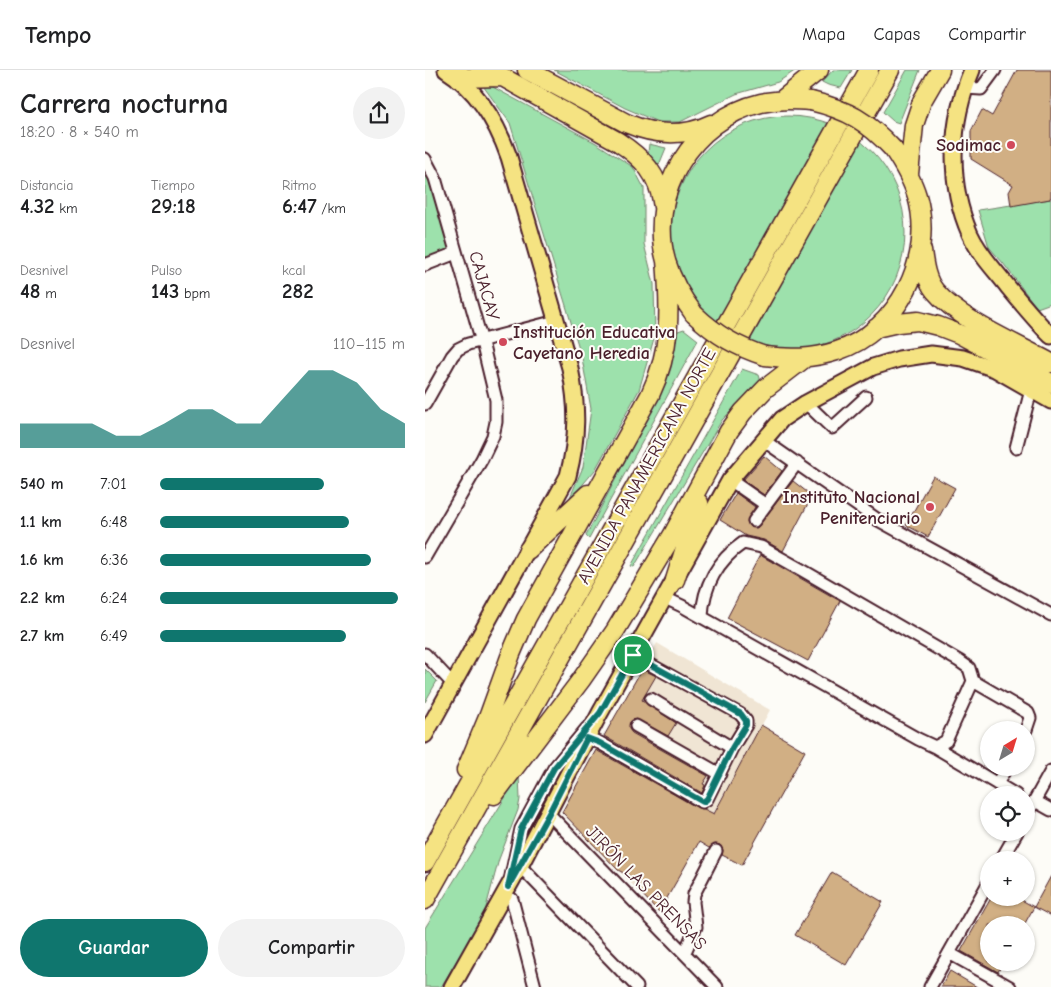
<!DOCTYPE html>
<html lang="es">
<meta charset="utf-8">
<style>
body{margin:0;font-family:"Comic Neue",sans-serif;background:#f2f2f2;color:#202124;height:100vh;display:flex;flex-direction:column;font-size:19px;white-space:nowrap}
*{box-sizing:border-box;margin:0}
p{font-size:16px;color:#757577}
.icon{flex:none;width:28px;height:28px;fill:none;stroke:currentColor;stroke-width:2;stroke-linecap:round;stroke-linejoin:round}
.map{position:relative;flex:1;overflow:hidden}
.side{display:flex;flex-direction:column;background:#fff;width:425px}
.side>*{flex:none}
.needle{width:32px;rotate:38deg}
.fabs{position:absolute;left:555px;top:651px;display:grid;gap:10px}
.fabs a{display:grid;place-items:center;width:55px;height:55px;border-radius:50%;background:#fff;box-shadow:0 1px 4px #0004;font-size:25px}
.pin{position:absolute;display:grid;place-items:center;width:42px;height:42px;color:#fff;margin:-21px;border:2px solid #fff;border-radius:50%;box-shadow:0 1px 5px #0007}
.round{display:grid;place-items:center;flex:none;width:52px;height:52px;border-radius:26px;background:#f2f2f2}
.summary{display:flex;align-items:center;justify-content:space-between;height:85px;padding:0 20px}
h1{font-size:28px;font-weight:800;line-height:38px}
.figures{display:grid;grid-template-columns:repeat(3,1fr);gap:8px;height:85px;padding:5px 20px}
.figures div{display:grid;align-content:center}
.figures b{font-size:21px;font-weight:800}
.figures small{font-size:14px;font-weight:400}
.figures p{font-size:14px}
.chart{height:140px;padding:10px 20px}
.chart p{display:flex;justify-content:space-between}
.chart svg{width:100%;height:90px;margin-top:5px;fill:#0f766e;opacity:.7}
.action{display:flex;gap:10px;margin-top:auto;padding:10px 20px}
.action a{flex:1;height:58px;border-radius:30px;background:#0f766e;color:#fff;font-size:20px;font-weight:800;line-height:58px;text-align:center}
.action a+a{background:#f2f2f2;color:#202124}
ul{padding:0 20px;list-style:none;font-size:16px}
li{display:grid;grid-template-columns:80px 60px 1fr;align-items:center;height:38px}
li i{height:12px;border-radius:6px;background:#0f766e}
header{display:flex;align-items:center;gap:30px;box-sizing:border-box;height:70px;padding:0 25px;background:#fff;border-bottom:1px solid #e0e0e0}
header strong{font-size:24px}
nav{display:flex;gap:28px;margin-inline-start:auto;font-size:18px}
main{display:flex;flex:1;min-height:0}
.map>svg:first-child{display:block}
.built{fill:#f0e5d4}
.green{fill:#9de1ac;stroke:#74806c}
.building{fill:#d1af84;stroke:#4a1f2b}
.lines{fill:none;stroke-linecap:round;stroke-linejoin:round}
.minor-casing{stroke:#4a1f2b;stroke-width:15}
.major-casing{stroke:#4a1f2b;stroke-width:19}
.highway-casing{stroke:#4a1f2b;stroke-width:21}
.minor{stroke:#fdfcf7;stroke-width:11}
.major{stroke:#f5e382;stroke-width:15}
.highway{stroke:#f5e382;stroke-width:18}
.highway-bridge-casing{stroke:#4a1f2b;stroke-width:21;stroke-linecap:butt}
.highway-bridge{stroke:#f5e382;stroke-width:18}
.route-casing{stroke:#fff;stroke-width:10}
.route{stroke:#0f766e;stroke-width:6}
.poi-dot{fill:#d1495b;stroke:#fdfcf7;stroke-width:2}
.labels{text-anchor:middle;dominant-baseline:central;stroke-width:4;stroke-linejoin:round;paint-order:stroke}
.poi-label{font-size:18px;font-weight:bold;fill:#4a1f2b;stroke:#fdfcf7;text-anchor:end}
.street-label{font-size:18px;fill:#4a1f2b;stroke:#fdfcf7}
</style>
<header>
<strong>Tempo</strong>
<nav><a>Mapa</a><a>Capas</a><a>Compartir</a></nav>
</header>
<main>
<section class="side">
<div class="summary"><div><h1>Carrera nocturna</h1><p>18:20 · 8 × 540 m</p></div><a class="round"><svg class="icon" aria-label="share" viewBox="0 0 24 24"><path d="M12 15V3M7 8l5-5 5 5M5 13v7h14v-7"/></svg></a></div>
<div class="figures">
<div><p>Distancia</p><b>4.32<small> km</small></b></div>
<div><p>Tiempo</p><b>29:18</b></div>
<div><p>Ritmo</p><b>6:47<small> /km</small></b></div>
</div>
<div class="figures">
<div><p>Desnivel</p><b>48<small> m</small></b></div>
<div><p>Pulso</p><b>143<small> bpm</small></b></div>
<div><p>kcal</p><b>282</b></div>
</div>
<div class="chart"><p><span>Desnivel</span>110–115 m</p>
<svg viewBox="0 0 160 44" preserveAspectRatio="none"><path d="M0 44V32L10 32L20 32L30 32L40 38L50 38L60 32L70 25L80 25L90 32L100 32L110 19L120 6L130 6L140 12L150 25L160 32V44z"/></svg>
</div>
<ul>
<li><b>540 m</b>7:01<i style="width:67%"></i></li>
<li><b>1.1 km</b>6:48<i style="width:77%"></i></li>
<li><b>1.6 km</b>6:36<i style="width:86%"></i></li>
<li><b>2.2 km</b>6:24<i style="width:97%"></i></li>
<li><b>2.7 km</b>6:49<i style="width:76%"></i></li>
</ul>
<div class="action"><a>Guardar</a><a>Compartir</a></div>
</section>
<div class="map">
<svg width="626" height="917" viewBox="0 0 626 917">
<rect width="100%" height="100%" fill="#fdfcf7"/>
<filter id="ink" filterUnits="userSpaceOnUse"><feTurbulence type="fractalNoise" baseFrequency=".02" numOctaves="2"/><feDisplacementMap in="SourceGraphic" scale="10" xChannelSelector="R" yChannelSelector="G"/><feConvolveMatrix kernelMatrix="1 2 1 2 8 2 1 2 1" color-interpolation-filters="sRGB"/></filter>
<g filter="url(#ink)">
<path class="built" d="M232,573L345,640L234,842L137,742Z"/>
<path class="green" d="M129,0H371L353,12L311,24L255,52H233L200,38Z
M408,0H427L416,18L403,15L397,12Z
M482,0H495L474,53L468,51L458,42Z
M53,9L171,73L208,97L219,118V174L229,214L230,265L214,320L170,400L143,432L158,397L166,339L157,288L85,53Z
M246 163a117 117 0 1 1 234 0a117 117 0 1 1-234 0Z
M224,74L241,78L234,95L223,83Z
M0,98L6,110L25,180L0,191Z
M626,129V233L612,238L578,193L564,177L553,140Z
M259,259L273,270L164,469L161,466L240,314L253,261Z
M317,299L334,305L336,312L297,350L209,497L206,496Z
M0,599L12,611L0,632Z
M94,705L95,729L93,740L74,789L59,845L16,917H0V858Z"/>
<path class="building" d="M592,0H626V126L625,129L586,136L584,122L588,115L546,89V61L557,40L567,46Z
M339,386L357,401L339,425L318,410Z
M508,406L530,418L503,467L481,455Z
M368,411L387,426L358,481L339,470L321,466L295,450L311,423L330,437L322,451L325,457L332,458Z
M335,485L415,531L383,591L302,548Z
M217,599L231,606L217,630L251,653L243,666L211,649L205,652L204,659L207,663L283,706L278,714L280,715L277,723L179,666Z
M336,655L380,681L317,795L297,785L298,780L295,775L290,774L284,778L274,772L234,842L211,818L215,812L193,800L137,742L171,680L273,738L279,739L289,744Z
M407,802L458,832L421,895L370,865Z
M626,806V846L609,837Z
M566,828H593L609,837L599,855H564V892H578L573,902L536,881Z
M525,901L552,917H516Z"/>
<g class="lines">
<g class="minor-casing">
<path id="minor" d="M540,18L556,19L570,0
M0,89L10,108L57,272L71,330V352L68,366L57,389L0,487
M0,195L31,183
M381,333L407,358L441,327
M0,334L27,286L33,279L43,274L131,251
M338,370L453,450L626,545
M591,378L606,320
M305,410L341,435
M329,451L372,393
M240,528L257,536L493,669L510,677L521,671L548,611L544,598L534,591L377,500L336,477L318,473C293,490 278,516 277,547
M0,584L27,613
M548,611L603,643L605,648L601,660
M226,629L307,678
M211,656L295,704
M162,668L175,673L277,732L282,729L307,678L321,655V651L315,644L208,585
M510,677L591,725
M572,714L581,698
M610,731L626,740
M123,743L292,917
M601,746L626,701
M576,790L592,762
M95,796L212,917
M86,806L96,759L129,698L162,658
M87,829L110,917
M260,882L271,857L268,832L269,824L291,781
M524,883L585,917
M505,917L564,812"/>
</g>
<g class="major-casing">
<path id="major" d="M547,0C525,52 522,112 545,164C554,184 570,200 583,217C597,234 611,251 626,266
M0,665L143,406C153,367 153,337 145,298L84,87C72,53 53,20 21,0
M27,917L95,796L175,643L305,410L357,349L381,333L448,297L474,289L506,284L538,288L570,299L626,331"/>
</g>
<g class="highway-casing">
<path id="highway" d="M33,0L34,8L76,7
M65,0L192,71C218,88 234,104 238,137
M102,0L201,53C229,65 257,68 286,54
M358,29L394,0
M484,104L489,55L497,31L515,0
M497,181C499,195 501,210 510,221C534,250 592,274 626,293
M269,244C257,228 247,211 241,191C222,122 268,49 336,33C353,29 369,30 386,31
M451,258L473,253L493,251L513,256L534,264L626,313
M340,286C365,289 387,289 412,281C473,261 510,188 492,126C487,109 478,94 468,79
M103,480L163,424
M250,510L274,433
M41,700L64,645L86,584L101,549L225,325C247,279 245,239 241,190
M69,725L156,610L190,561L247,466L304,361L318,342L341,318L380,288
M0,792L444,0
M0,830L465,0"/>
</g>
<use href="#minor" class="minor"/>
<use href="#major" class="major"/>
<use href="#highway" class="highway"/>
<g class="highway-bridge-casing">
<path id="highway-bridge" d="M386,31C423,40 442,51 468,79
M269,244C291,265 312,277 340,286"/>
</g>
<use href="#highway-bridge" class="highway-bridge"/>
</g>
</g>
<g class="lines" filter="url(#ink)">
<g class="route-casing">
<path id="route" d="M208,585L316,644L321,651V655L307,678L282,729L278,732L175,673L162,668L124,743L83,817L96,759L129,698L175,643Z"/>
</g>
<use href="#route" class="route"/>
</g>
<g class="poi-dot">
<circle cx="586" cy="75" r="5"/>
<circle cx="78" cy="272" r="5"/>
<circle cx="505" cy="437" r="5"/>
</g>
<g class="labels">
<g class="poi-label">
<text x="576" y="75">Sodimac</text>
<text x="88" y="262" text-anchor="start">Institución Educativa<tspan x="88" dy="21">Cayetano Heredia</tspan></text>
<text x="495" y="427">Instituto Nacional<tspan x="495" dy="21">Penitenciario</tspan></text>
</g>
<g class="street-label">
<text transform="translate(59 216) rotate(74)">CAJACAY</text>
<text transform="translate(222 396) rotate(-61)">AVENIDA PANAMERICANA NORTE</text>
<text transform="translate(221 818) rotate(46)">JIRÓN LAS PRENSAS</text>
</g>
</g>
</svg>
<div class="fabs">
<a><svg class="needle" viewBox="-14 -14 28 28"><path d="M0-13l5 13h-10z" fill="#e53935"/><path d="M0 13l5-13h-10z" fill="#757577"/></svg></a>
<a><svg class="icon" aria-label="locate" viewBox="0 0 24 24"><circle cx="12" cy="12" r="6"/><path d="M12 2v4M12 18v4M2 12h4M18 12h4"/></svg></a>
<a>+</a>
<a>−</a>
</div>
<div class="pin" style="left:208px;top:585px;background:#1e9e55"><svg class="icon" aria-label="arrive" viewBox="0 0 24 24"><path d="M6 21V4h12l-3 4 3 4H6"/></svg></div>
</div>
</main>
